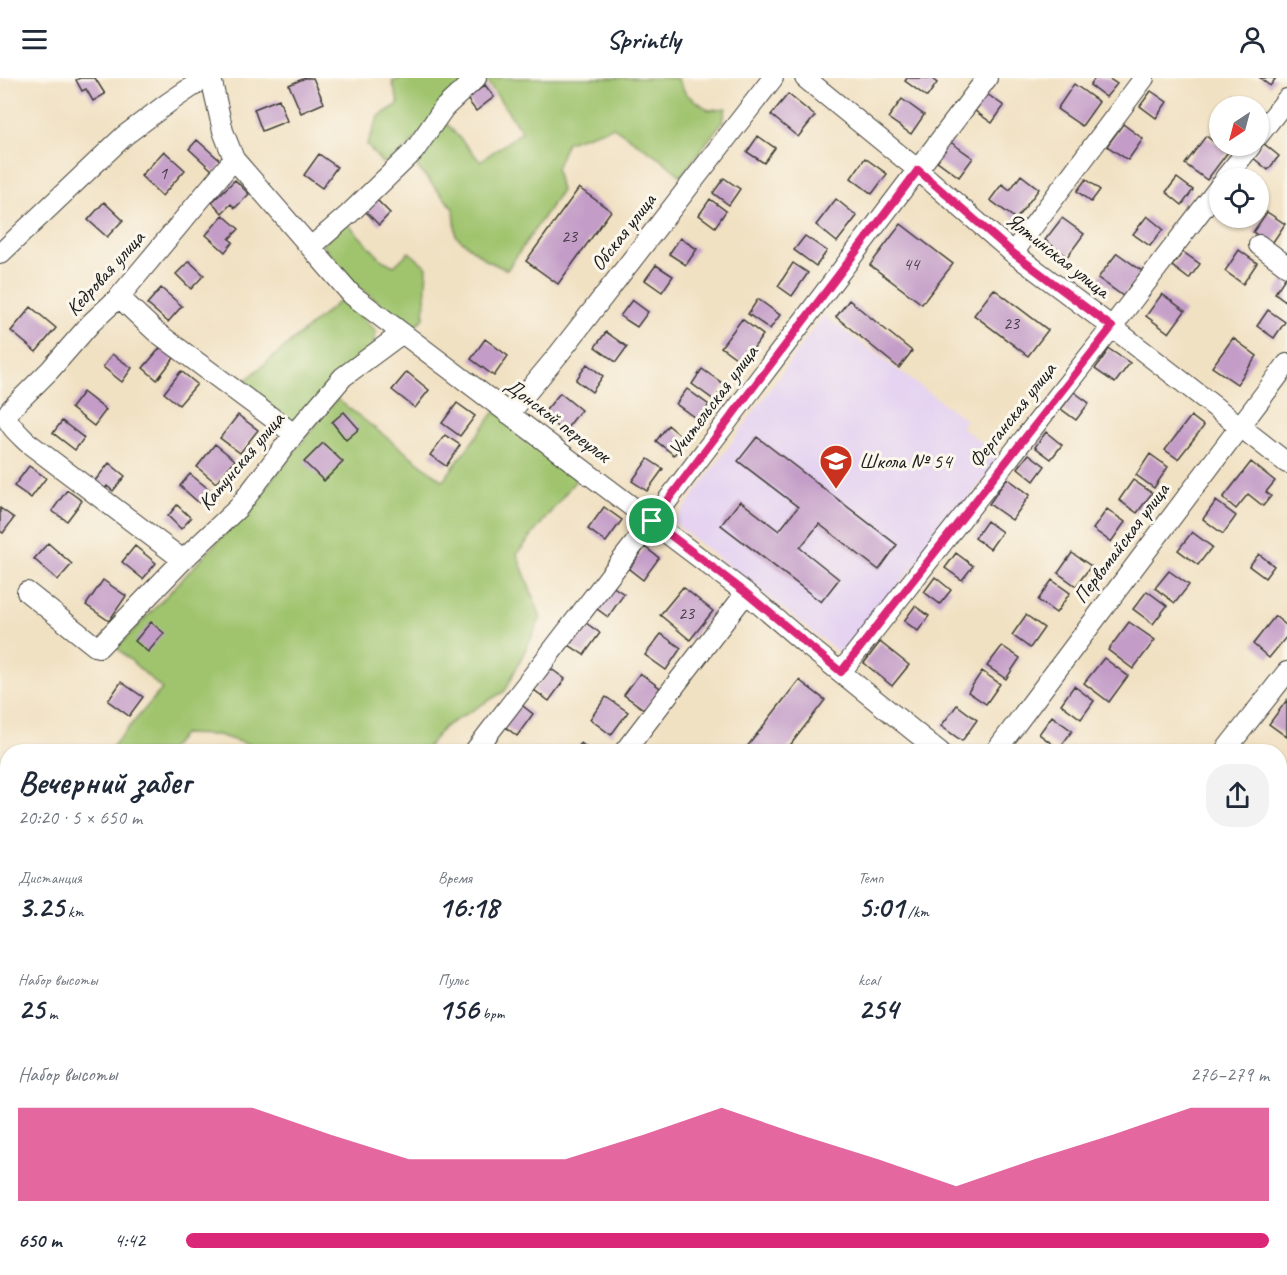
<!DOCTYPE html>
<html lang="ru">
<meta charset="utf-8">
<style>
body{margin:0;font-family:Caveat,sans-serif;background:#f2f2f3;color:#1f2937;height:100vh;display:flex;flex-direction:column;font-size:22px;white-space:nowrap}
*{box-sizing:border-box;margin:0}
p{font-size:20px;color:#747a83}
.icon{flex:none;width:33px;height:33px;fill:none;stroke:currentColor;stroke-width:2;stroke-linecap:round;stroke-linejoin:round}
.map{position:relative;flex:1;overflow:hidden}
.panel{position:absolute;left:0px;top:666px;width:1287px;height:531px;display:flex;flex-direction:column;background:#fff;border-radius:24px 24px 0 0;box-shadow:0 2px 4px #0004}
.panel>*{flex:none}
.needle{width:39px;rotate:216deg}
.controls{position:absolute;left:1209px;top:18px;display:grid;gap:12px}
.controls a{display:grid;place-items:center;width:60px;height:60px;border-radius:50%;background:#fff;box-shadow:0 2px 4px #0004;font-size:30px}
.pin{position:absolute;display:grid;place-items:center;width:51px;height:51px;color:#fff;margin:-26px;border:3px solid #fff;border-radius:50%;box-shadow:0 2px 6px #0007}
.round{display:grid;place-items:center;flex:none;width:63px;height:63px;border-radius:24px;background:#f2f2f3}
.summary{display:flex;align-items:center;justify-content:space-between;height:102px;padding:0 18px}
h1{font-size:33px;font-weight:700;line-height:45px}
.figures{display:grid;grid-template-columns:repeat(3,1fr);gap:9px;height:102px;padding:6px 18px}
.figures div{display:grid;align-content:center}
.figures b{font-size:30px;font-weight:700}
.figures small{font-size:16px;font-weight:400}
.figures p{font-size:16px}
.chart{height:168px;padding:12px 18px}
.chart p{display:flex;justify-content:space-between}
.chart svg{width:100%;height:108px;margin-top:6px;fill:#db2777;opacity:.7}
ul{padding:0 18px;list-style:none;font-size:20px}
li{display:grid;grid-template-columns:96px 72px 1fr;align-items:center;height:45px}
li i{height:15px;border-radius:8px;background:#db2777}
header{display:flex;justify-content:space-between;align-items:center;height:78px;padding:0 18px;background:#fff;font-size:27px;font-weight:700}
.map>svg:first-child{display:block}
.built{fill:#e5d3f1}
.green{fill:#a0c46e;stroke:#5e7045;stroke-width:1.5}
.building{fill:#c39cc7}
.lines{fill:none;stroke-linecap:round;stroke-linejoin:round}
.minor-casing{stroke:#3c3a35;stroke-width:22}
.minor{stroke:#fff;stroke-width:20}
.route-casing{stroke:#fff;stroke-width:12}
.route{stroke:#db2777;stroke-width:8}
.labels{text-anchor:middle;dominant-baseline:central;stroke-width:6;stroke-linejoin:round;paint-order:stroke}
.number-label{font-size:18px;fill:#463c47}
.street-label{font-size:21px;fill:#1c1c1c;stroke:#fbf7ec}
.poi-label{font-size:21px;fill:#1c1c1c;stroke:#fbf7ec;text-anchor:start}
</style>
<header><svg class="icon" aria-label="menu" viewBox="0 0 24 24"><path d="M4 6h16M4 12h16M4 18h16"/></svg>Sprintly<svg class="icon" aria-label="person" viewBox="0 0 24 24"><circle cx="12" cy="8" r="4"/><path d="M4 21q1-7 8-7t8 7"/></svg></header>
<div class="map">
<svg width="1287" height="1197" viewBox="0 0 1287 1197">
<rect width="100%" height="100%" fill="#fbf7ec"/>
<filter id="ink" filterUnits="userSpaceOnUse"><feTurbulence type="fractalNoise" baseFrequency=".0167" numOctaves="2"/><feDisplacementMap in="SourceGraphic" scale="12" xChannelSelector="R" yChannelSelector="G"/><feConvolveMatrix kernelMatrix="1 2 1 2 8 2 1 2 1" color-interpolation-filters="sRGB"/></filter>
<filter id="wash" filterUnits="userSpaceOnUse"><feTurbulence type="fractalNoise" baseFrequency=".008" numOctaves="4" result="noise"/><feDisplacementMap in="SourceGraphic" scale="24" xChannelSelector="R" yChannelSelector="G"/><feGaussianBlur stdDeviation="1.35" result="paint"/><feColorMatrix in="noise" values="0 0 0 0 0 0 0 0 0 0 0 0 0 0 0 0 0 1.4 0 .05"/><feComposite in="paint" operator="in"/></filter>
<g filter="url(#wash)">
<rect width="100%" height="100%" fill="#f1e1c3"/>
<path class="built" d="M823,237L966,342L961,349L1002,379L842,577L674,445Z"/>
<path class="green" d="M401,0H471L407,70L383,86L367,67L379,38L399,26L392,4Z
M485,0H677L686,16L709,32L726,30L723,43L681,98L661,81L613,49L567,64L556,90L561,113L507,192L486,182L456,158L454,131L418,90L414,82L447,46L480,83L522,54Z
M346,144L382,182L394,188L409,174L427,189L424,240L414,249L404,244L355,206L322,167Z
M342,221L376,253L373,269L291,348L240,307Z
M337,321L443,403L496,332L580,397L517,476L541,540L505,613L444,649L424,673H268L218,657L184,656L168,673H114L112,669L162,611L117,570L242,438Z
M7,918V1006L0,1016V925Z"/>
<g id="blocks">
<path class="building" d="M80,0H95L105,16L93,23L86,11L82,13L76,2Z
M305,0H313L324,25L301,35L289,7Z
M907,0H931L937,5L927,19L905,3Z
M1095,0H1108L1117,6L1106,19L1090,7Z
M1260,0H1276L1270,8Z
M1074,6L1099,24L1082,48L1057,31Z
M485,7L494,19L476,33L467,21Z
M1151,13L1167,24L1156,40L1140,28Z
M788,16L815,38L798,59L771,37Z
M987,16L1004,28L992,45L975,33Z
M1236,18L1250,28H1229Z
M279,21L287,43L262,53L254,31Z
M902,21L924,37L911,56L888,40Z
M1123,46L1143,61L1128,82L1107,68Z
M758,58L775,70L764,85L747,74Z
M1206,58L1228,74L1207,102L1185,86Z
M197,62L223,85L215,95L189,71Z
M949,63L973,80L959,99L936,82Z
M1263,65L1279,78L1268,92L1252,79Z
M164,73L185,92L162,118L141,98Z
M319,76L337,89L322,110L304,97Z
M865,80L887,96L872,116L851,100Z
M1021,97L1039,111L1016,141L990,122L1002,106L1010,112Z
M724,100L740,111L729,127L713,115Z
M1177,100L1193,112L1182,127L1166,114Z
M1086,101L1100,112L1091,124L1077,113Z
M235,102L249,116L235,130L231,126L222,135L212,124Z
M579,110L611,133L558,206L526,183Z
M375,120L390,135L379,147L364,132Z
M710,121L726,133L715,149L699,137Z
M836,121L857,138L837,164L816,147Z
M104,124L123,142L107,159L88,142Z
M1267,134L1285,146L1271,167L1253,154Z
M223,137L239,151L229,161L233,164L225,174L206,157Z
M1147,138L1163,151L1150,168L1133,156Z
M1062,140L1084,156L1067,179L1045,162Z
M901,146L953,186L922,226L870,187Z
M805,158L827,173L816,188L794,172Z
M680,160L697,171L686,187L669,176Z
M1239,172L1257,185L1243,206L1225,193Z
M1183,174L1200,186L1189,201L1172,188Z
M1117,175L1142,193L1123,218L1098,200Z
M189,183L204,197L191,211L176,196Z
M793,185L808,195L792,218L778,208Z
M656,187L673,198L662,214L645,202Z
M1287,197V224L1275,215Z
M161,210L182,228L168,244L147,226Z
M994,211L1048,252L1028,278L974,237Z
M1162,216L1185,233L1169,255L1146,238Z
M758,221L780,237L770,251L748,236Z
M632,222L648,234L637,249L620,238Z
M849,222L912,273L899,290L836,239Z
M31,229L56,250L36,274L11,253Z
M1268,232L1285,244L1274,260L1257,248Z
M742,241L763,257L743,285L721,269Z
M606,254L627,269L616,284L595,269Z
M1233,260L1257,278L1237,306L1212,289Z
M485,261L508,278L494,298L471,281Z
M161,269L174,280L157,302L143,290Z
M1109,271L1130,285L1115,305L1095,291Z
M112,276L132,290L122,304L103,289Z
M587,286L603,298L592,314L576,302Z
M702,291L725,307L714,322L692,306Z
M181,293L197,306L179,327L164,315Z
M407,294L429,312L415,330L392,312Z
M687,311L709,327L698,342L676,326Z
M83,314L106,332L94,348L71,330Z
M1074,314L1089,325L1076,342L1061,331Z
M560,315L581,332L564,354L542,337Z
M457,325L475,338L460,358L442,345Z
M344,334L359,351L346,362L332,344Z
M238,337L258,352L240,375L220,360Z
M1191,338L1204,348L1178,381L1165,372Z
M62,343L84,360L75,372L53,355Z
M668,347L686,362L674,377L656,363Z
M1046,354L1062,367L1051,381L1035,369Z
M445,357L460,367L446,388L430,377Z
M757,359L897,467L879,492L819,446L800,470L839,501L821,524L721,447L740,423L779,453L798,429L738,383Z
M323,365L343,384L324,403L304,384Z
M215,366L235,382L216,405L197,389Z
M1029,376L1045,388L1034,403L1018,390Z
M1150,376L1168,389L1154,410L1136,397Z
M648,381L663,391L647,413L632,403Z
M1251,384L1275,403L1266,414L1271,418L1263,428L1248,416L1236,431L1223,420Z
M109,385L125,398L113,413L107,408L104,412L94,404Z
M29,388L46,400L31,420L14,408Z
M190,396L210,412L199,425L180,408Z
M1007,400L1030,417L1012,442L989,426Z
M1133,402L1152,415L1137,435L1119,422Z
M67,412L82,423L67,443L52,433Z
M1216,423L1236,438L1223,456L1203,441Z
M177,427L191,440L181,451L168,438Z
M604,429L622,442L606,464L588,451Z
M0,430L14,440L3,455L0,453Z
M1107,431L1125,444L1111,464L1093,451Z
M987,443L1002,454L990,471L975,460Z
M1192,454L1212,469L1198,487L1178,472Z
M48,465L72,486L58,502L34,481Z
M135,468L156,485L143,501L122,484Z
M645,469L659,480L643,502L629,491Z
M956,475L973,488L962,502L945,490Z
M1072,475L1091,488L1076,508L1058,495Z
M1259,476L1274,488L1265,500L1249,488Z
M1169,493L1189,507L1175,525L1155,510Z
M935,499L951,512L940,526L924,514Z
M103,502L126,518L109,543L86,527Z
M1052,502L1070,515L1056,535L1038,522Z
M609,506L624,516L608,539L593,528Z
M683,509L713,533L690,562L660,537Z
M1147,513L1167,528L1153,546L1133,531Z
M915,528L929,538L918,553L904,543Z
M1026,537L1044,550L1030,570L1012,557Z
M1275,538L1287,548V558L1269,580L1253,566Z
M151,544L164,555L148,574L135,563Z
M1129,544L1155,562L1133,591L1108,572Z
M586,545L600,555L584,577L569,567Z
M661,556L681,570L666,592L645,577Z
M880,564L909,587L892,608L864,585Z
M1002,568L1020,580L1006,601L987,588Z
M1104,580L1128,598L1109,624L1084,605Z
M550,590L565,601L549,623L534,612Z
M982,593L1000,606L986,626L968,614Z
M640,595L660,610L645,632L624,617Z
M799,602L825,622L785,674H743Z
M121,604L143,619L129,638L108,623Z
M1074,608L1094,623L1081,641L1061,626Z
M606,619L628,634L611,657L590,641Z
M1287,622V659L1269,646Z
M519,625L533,636L517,658L503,647Z
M957,627L977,642L962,663L941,648Z
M1052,638L1072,653L1059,671L1039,656Z
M581,665L593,674H575Z
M1287,739V762L1280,756V749Z
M1285,1053L1287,1055V1090L1280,1084V1061Z
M0,1057L8,1062V1077L0,1087Z
M23,1190H59L53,1197H17Z
M177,1190H181L191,1197H171Z
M255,1190H351L360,1197H248Z
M627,1190H663L657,1197H621Z
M747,1190H782L776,1197H742Z
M838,1190H881L876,1197H844L837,1192Z
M1033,1190H1052L1057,1193L1054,1197H1028Z
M1093,1190H1128L1122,1197H1103Z"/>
</g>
</g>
<g filter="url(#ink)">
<use href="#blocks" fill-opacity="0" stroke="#3c3a35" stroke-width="1.5"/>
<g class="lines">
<g class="minor-casing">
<path id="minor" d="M211,0L223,53L234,81L352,217L746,515L808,568L940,674
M805,0L918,92L1013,175L1112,249L1287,385
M1258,58L1287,21
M1225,100L1251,68
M1259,167L1287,188
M311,169L349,136L414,73L444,30L476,0
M1013,175L1144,0
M0,176L124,58L168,25L205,0
M119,219L155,253L294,356
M509,336L558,277L773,0
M183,482L27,364C19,356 10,349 6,338L10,332L50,292L91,245L119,219L234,81
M27,514L95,568L99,569L183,482L238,430L294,356L343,299L401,256
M841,594L1112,249L1220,108
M474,674L652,443L987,0
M624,674L746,515
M995,674L1287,286
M1224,674L1287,594
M1,735L8,755
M1280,832L1287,822
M1280,930L1287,936
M0,1028L8,1017
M1280,1034L1287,1024
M0,1106L8,1096
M0,1184L8,1182
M474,1190L484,1197
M564,1190L575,1197
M915,1190L925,1197
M66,1197L71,1190
M230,1197L236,1190
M409,1197L415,1190
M615,1197L620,1190
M819,1197L825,1190
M996,1197L1001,1190
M1155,1197L1160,1190"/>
</g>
<use href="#minor" class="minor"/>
</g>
</g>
<g class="lines" filter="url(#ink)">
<g class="route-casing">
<path id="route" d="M918,92L1013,175L1112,249L841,594L746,515L652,443Z"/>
</g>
<use href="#route" class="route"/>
</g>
<defs>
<g id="school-pin" transform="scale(1.725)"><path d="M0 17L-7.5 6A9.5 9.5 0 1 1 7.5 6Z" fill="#c8321e" stroke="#fbf7ec"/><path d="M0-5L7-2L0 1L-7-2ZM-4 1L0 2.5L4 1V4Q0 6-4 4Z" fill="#fff"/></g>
</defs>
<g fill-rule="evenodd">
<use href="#school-pin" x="836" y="383"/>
</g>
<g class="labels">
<g class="number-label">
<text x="163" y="95">1</text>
<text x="569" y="158">23</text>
<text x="911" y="186">44</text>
<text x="1011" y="245">23</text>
<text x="686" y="535">23</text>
</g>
<g class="street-label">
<text transform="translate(623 154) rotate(-52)">Обская улица</text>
<text transform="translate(1058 177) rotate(38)">Ялтинская улица</text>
<text transform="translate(105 195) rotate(-48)">Кедровая улица</text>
<text transform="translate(713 323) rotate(-53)">Учительская улица</text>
<text transform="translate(1012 337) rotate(-52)">Ферганская улица</text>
<text transform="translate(558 342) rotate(37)">Донской переулок</text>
<text transform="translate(241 383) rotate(-50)">Катунская улица</text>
<text transform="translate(1121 465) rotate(-53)">Первомайская улица</text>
</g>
<g class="poi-label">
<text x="859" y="383">Школа № 54</text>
</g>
</g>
</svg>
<div class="controls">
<a><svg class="needle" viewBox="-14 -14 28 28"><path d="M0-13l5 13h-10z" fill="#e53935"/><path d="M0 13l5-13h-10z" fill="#747a83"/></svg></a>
<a><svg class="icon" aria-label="locate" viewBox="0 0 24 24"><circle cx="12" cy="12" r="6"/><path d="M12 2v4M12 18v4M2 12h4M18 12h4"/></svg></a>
</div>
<div class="pin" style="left:652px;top:443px;background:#1e9e55"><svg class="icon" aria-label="arrive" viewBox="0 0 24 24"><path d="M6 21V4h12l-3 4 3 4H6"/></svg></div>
<section class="panel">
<div class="summary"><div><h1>Вечерний забег</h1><p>20:20 · 5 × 650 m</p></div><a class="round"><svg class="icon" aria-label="share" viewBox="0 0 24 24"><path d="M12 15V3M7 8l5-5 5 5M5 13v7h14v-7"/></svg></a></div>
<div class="figures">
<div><p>Дистанция</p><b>3.25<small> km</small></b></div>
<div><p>Время</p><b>16:18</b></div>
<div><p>Темп</p><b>5:01<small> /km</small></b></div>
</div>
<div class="figures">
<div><p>Набор высоты</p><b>25<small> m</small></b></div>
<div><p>Пульс</p><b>156<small> bpm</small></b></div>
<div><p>kcal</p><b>254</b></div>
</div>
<div class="chart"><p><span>Набор высоты</span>276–279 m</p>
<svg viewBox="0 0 160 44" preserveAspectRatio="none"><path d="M0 44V6L10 6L20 6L30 6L40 17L50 27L60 27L70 27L80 17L90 6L100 17L110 27L120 38L130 27L140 17L150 6L160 6V44z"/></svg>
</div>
<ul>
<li><b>650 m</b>4:42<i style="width:100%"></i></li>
</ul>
</section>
</div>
